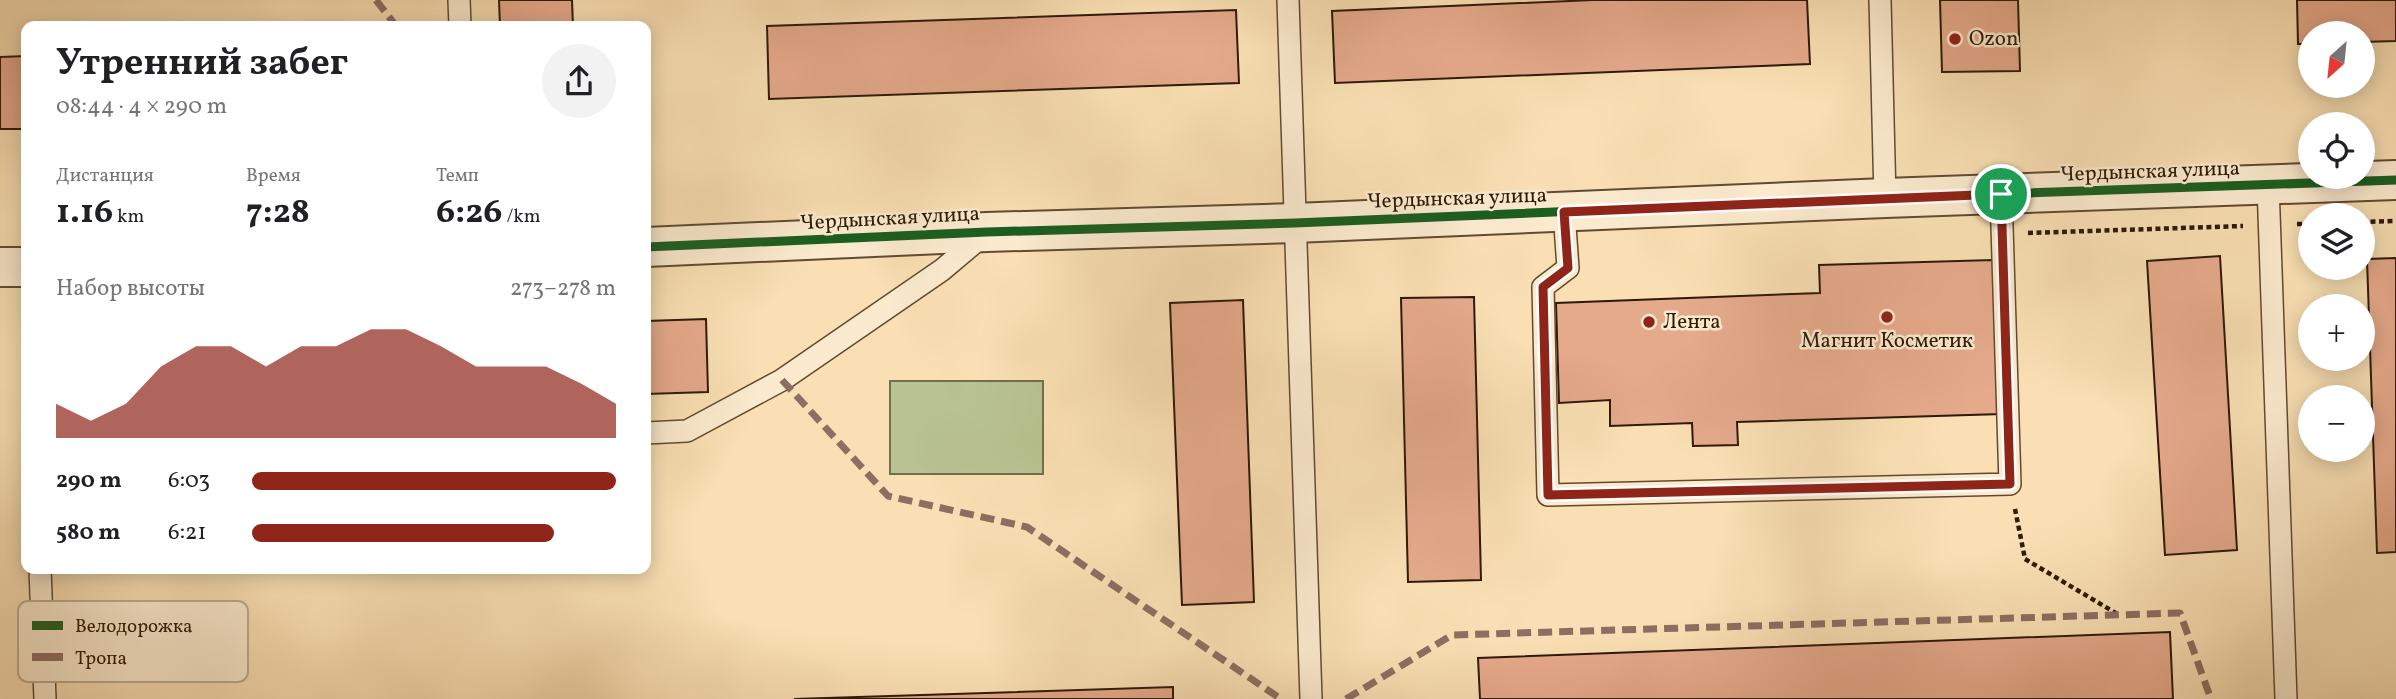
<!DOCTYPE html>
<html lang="ru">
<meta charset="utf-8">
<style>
body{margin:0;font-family:Vollkorn,serif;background:#f2f2f2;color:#202124;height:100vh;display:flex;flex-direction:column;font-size:26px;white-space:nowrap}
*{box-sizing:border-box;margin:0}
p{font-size:23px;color:#757577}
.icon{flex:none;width:38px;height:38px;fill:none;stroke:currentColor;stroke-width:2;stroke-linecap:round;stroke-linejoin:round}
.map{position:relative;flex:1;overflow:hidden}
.details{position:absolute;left:21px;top:21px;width:630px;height:553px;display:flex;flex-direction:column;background:#fff;border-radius:14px;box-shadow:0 4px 18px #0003}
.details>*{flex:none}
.needle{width:46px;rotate:207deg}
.controls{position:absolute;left:2298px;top:21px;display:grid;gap:14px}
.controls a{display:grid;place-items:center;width:77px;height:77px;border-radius:50%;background:#fff;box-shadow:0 4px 18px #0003;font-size:35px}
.pin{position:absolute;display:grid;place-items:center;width:60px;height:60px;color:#fff;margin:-30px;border:4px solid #fff;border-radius:50%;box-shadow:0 2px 7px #0007}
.round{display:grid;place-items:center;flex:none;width:74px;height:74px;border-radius:37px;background:#f2f2f2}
.head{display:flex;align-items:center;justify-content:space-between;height:119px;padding:0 35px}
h1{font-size:38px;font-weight:700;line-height:52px}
.stats{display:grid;grid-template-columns:repeat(3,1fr);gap:10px;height:119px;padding:7px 35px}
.stats div{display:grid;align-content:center}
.stats b{font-size:35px;font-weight:700}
.stats small{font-size:19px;font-weight:400}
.stats p{font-size:19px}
.chart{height:196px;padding:14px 35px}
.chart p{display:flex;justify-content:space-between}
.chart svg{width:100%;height:126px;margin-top:7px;fill:#8f2418;opacity:.7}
ul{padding:0 35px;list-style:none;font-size:23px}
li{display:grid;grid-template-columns:112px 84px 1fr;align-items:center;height:52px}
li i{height:18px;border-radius:9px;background:#8f2418}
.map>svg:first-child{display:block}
.green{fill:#b8c391;stroke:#736e4b;stroke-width:2}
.building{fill:#e5a98b;stroke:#2e1a05;stroke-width:2}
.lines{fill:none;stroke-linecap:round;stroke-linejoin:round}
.service-casing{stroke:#614b30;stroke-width:24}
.minor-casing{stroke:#614b30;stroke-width:42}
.path{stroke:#2e1a05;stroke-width:4.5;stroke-dasharray:5 3.5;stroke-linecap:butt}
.service{stroke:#fbeace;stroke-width:21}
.minor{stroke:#fbeace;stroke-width:38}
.quiet{stroke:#8d6e63;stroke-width:7;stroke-dasharray:14 7;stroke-linecap:butt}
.cycleway-casing{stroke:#fbeace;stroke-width:13}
.cycleway{stroke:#1b5e20;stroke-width:9}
.route-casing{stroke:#fff;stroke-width:14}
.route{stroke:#8f2418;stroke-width:9}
.poi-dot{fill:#8f2418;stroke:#fbeace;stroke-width:2.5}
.labels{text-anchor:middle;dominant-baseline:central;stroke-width:5;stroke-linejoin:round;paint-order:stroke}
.poi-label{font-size:21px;fill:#2e1a05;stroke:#fbeace;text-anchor:start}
.street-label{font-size:21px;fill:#2e1a05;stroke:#fbeace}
.key{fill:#fbeace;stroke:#beac92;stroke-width:2}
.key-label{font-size:19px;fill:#2e1a05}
</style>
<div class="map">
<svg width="2396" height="699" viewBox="0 0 2396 699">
<rect width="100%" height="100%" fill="#f9dfb3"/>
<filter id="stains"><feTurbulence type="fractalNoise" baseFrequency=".00286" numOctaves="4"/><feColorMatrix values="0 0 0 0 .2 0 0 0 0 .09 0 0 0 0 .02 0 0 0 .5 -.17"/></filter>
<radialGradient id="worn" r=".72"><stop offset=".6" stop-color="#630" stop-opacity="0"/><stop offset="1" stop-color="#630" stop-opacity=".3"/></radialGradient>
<path class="green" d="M890,381H1043V474H890Z"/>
<path class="building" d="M499,0H572L573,26H500Z
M1593,0H1807L1810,64L1335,83L1332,11Z
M1940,0H2018L2020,71L1942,72Z
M2297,0H2396V41L2362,42V33H2310V44H2298Z
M1236,10L1239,83L769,99L767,26Z
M26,56V129H0V57Z
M2220,256L2237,550L2165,555L2147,261Z
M2396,258V552L2377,553L2367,259Z
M1993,260L2002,414L1737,422L1738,445L1693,446L1692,423L1610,426V400L1559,403L1556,303L1820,293L1819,265Z
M1474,297L1481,580L1408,582L1401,298Z
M1243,300L1254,602L1182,605L1170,303Z
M706,319L708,392L646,394V321Z
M2170,632L2173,699H1480L1478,658Z
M1173,687V699H794Z"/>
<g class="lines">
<g class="service-casing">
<path id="service" d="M459,0L460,26
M1288,0L1311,699
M1880,0L1885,198
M2268,185L2286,699
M1564,212L1568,268L1543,287L1548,495L2010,484L2001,194
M646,433L687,431L782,380L942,270L986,233
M40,569L45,699"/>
</g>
<g class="minor-casing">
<path id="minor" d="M646,247L987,232L1295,223L1885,198L2396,180
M0,267H26"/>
</g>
<path class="path" d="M2362,222L2396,221
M2297,224H2310
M2028,233L2243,226
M2015,509L2025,559L2119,615"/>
<use href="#service" class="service"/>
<use href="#minor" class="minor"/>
<path class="quiet" d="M376,0L396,26
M782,380L888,496L1027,527L1281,699
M1346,699L1452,635L2180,613L2211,699"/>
<g class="cycleway-casing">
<path id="cycleway" d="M646,247L987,232L1295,223L1885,198L2396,180"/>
</g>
<use href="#cycleway" class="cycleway"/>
</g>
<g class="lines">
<g class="route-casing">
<path id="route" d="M2001,194L2010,484L1548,495L1543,287L1568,268L1564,212Z"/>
</g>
<use href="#route" class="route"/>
</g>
<g class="poi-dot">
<circle cx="1955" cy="39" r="7"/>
<circle cx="1887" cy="317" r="7"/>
<circle cx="1649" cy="322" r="7"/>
</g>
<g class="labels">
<g class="poi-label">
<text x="1969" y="39">Ozon</text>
<text x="1663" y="322">Лента</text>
<text x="1887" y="341" text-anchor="middle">Магнит Косметик</text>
</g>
<g class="street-label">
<text transform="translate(2150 172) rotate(-2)">Чердынская улица</text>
<text transform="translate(1457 199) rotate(-2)">Чердынская улица</text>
<text transform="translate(890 219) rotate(-3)">Чердынская улица</text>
</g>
</g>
<rect x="18" y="601" width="230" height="81" rx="10" class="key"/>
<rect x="32" y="621" width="31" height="9" fill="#1b5e20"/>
<rect x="32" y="653" width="31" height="8" fill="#8d6e63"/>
<g class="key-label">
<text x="75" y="632">Велодорожка</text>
<text x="75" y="664">Тропа</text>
</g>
<rect width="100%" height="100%" filter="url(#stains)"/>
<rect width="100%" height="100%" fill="url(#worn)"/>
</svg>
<div class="controls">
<a><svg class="needle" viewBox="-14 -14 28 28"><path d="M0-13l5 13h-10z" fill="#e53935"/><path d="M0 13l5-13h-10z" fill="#757577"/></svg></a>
<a><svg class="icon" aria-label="locate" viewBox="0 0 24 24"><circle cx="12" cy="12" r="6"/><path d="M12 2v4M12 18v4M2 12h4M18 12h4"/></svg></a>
<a><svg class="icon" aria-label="layers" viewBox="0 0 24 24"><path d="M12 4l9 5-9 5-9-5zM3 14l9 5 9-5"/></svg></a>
<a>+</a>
<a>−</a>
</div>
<div class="pin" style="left:2001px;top:194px;background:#1e9e55"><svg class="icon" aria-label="arrive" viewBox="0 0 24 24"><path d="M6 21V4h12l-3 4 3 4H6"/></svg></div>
<section class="details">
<div class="head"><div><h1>Утренний забег</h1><p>08:44 · 4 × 290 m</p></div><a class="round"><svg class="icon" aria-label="share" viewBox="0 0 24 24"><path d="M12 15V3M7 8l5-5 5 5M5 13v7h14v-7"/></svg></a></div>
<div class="stats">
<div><p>Дистанция</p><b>1.16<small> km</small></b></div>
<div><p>Время</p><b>7:28</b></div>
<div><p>Темп</p><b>6:26<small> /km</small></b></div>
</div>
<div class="chart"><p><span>Набор высоты</span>273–278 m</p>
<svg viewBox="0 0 160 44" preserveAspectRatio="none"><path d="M0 44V32L10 38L20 32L30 19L40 12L50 12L60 19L70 12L80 12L90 6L100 6L110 12L120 19L130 19L140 19L150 25L160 32V44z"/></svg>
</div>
<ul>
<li><b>290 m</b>6:03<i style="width:100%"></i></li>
<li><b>580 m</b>6:21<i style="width:83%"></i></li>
</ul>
</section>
</div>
